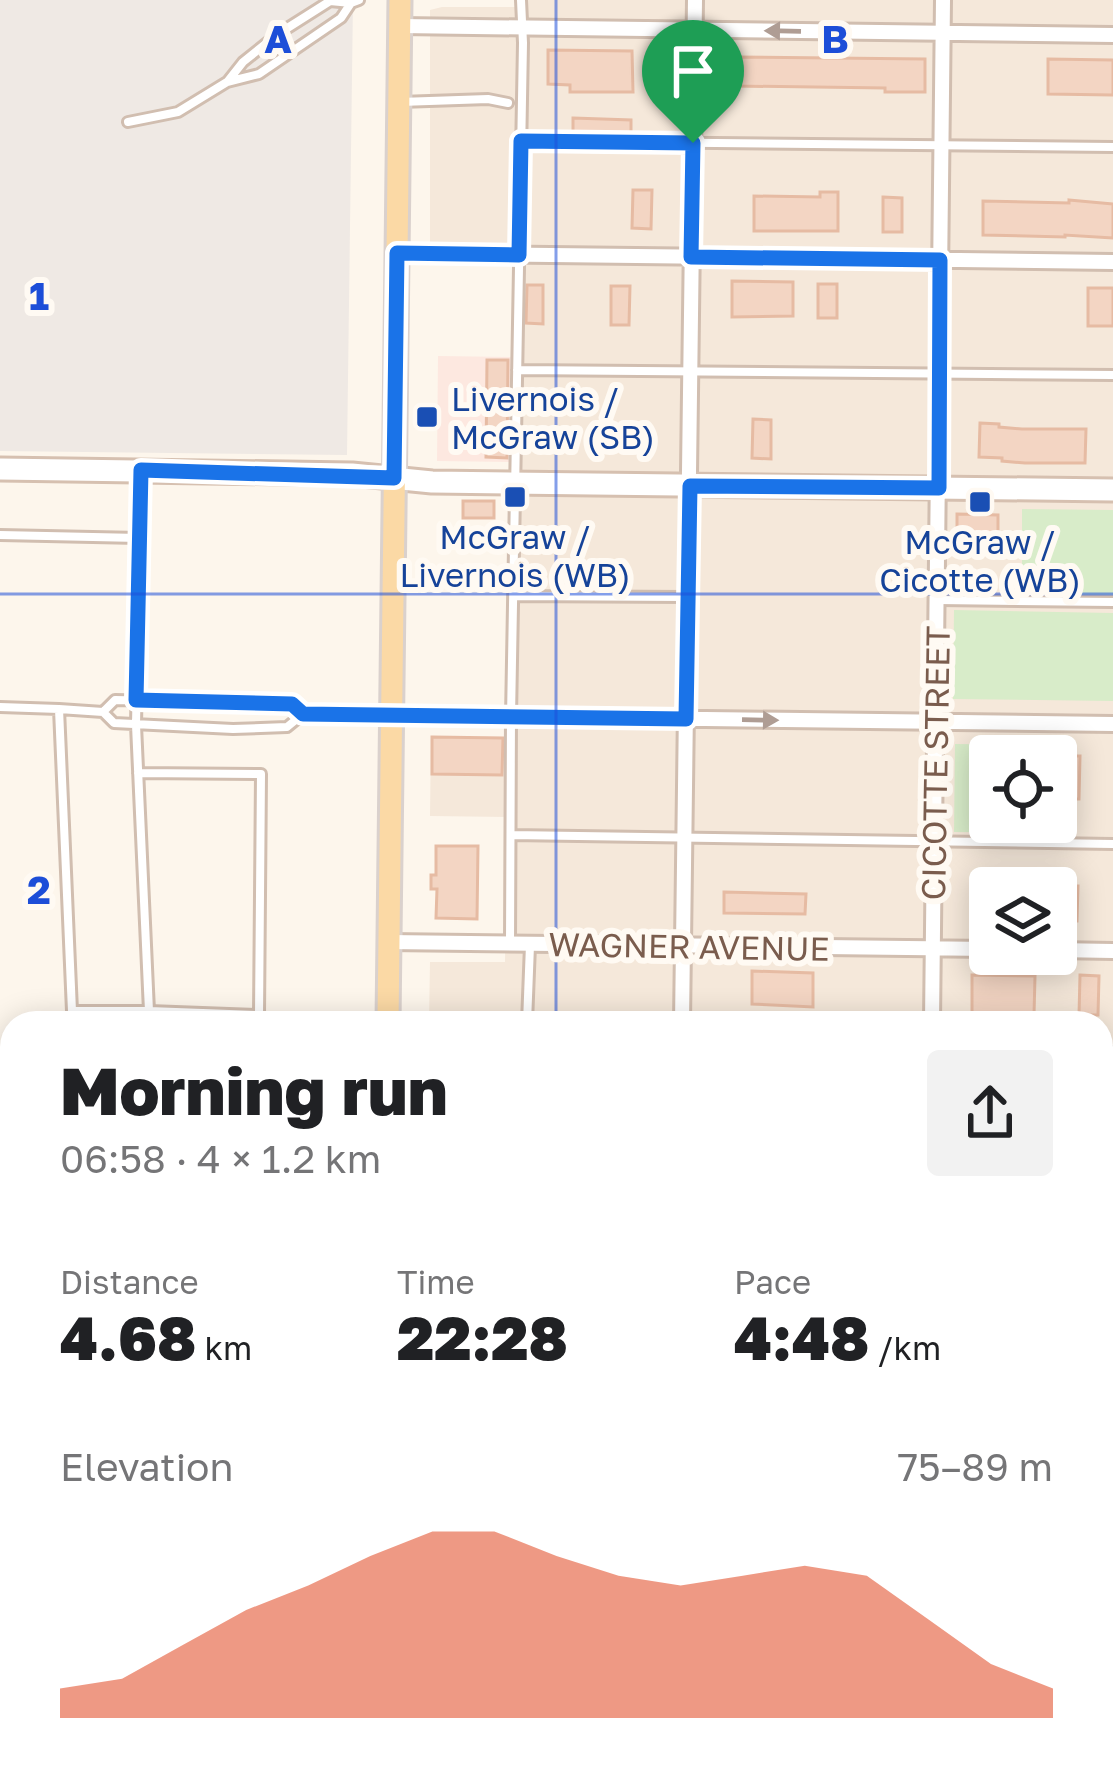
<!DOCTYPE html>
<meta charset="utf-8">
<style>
body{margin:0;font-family:"Golos Text",sans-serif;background:#f2f2f2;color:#202124;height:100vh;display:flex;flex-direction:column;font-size:45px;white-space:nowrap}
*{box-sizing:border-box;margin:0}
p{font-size:39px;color:#757577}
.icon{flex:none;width:66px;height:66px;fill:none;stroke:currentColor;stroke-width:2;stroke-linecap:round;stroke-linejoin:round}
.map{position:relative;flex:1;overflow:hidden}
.side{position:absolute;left:0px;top:1011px;width:1113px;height:771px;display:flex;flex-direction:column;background:#fff;border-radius:36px 36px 0 0;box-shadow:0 6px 30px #0003}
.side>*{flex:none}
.buttons{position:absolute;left:969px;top:735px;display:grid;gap:24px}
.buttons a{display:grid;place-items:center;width:108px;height:108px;border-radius:12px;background:#fff;box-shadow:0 6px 30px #0003;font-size:60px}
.pin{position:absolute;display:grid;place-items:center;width:102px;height:102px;color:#fff;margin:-123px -51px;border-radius:50% 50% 50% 0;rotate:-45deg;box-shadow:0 0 12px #0007}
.pin .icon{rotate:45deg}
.round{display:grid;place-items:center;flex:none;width:126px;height:126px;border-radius:12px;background:#f2f2f2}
.head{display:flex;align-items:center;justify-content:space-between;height:204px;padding:0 60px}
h1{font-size:66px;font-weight:800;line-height:90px}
.figures{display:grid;grid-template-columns:repeat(3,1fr);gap:18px;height:204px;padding:12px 60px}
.figures div{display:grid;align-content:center}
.figures b{font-size:60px;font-weight:800}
.figures small{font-size:33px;font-weight:400}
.figures p{font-size:33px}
.chart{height:336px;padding:24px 60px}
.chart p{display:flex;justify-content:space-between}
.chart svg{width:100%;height:216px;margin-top:12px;fill:#e76f51;opacity:.7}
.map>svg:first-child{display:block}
.residential{fill:#f5e8da;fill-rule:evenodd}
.commercial{fill:#fde8e0}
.industrial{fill:#efe9e4}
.green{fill:#d8ecc9}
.building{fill:#f3d5c3;stroke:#e6bba3;stroke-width:3}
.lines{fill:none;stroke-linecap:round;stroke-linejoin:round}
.lane-casing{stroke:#d1beb0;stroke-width:14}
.street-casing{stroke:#d1beb0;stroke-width:20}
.secondary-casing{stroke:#d6c0b0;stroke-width:27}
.primary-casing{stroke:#dad1cd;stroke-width:27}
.lane{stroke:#fff;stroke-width:8}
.street{stroke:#fff;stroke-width:14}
.secondary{stroke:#fff;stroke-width:21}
.primary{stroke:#fbd9a5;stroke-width:21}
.oneway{fill:#af9d94}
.route-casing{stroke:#fff;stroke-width:24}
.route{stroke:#1a73e8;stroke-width:15}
.grid{fill:none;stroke:#1d4ed8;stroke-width:3;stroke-opacity:0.55}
.transit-dot{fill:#1a4fb4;stroke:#fffaf3;stroke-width:4.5}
.labels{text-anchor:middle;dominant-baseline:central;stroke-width:12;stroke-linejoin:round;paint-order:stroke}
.transit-label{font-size:33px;fill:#164399;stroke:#fffaf3}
.street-label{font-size:33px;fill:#7a5c4d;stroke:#fffaf3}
.grid-label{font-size:39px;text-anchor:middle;font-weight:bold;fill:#1d4ed8;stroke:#fffaf3;stroke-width:12;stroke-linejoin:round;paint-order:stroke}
</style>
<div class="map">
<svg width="1113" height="1781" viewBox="0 0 1113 1781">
<rect width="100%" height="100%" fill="#fdf6ec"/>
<path class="residential" d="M516,0H1113V1512H1101V1023H429L430,962H505L507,817L430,816L431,737H508L514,244L430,242V10L442,7H515ZM990,756H1056V822H990ZM990,888H1056V954H990Z"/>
<path class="commercial" d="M438,356L511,357L510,462L437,461Z
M459,1770H569L585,1780L459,1781Z
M699,1770H909V1781H715Z"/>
<path class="industrial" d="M0,0H353L347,455L0,451Z
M0,1400L12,1408V1770H370V1781H0Z"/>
<path class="green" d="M1022,509L1113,510V597H1022Z
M954,610L1113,613V701L953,699Z
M955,744L1039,745V756H990V822H1038V833L954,832Z"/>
<path class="building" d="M548,50L632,51L633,92H570V85L548,84Z
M735,57L925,59V92H885V88L735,86Z
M1048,59L1113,60V95L1048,94Z
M573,118L631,120V134L573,133Z
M633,190H652L651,229L632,228Z
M820,192H838V231H754V196L820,197Z
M883,197L902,198V232H883Z
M1069,200L1113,204V238L1065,235V237L983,235V201L1069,203Z
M732,281L793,282V316L732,317Z
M818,284H837V318H818Z
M527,285H543V324L526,323Z
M611,286H630L629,325H611Z
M1088,288H1113V326H1088Z
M487,360H508L507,458L486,457Z
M753,419L771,420V459L752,458Z
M980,423L999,424V427L1022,429H1086L1085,463H1025L1002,461V458L979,457Z
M463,501H494V518H463Z
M957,514L998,515V547L957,548Z
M432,737L503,738L502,775L432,774Z
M1061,756H1080L1079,799H1060Z
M436,846H478L477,919L436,918L437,889H431V875H436Z
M1060,886H1078L1077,921H1059Z
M724,892L806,894L805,914L724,913Z
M752,971L813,973V1007L752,1004Z
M972,975L1035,976L1034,1015L972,1014Z
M1080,975L1099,976L1098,1015H1079Z
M1101,1517H1113V1660H1101Z"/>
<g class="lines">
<g class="lane-casing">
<path id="lane" d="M228,81L243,62L278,34L330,1L351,3L359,0
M400,102L488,99L508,103
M128,122L178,112L227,82L259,74L341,18L351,3
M521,141L1113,147
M517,370L1113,375
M0,535L139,538
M514,596L686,597
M938,600L1113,602
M0,707L59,709
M103,712L59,709L72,1011H149
M303,714L287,727L233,729L114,723L103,712L115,700L292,704L303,714L390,715
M138,773L261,774L259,1015L149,1011L136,725L141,472
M511,835L1113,844
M510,943L511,717L523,43L521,0
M72,1011V1023
M527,1023L530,945
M1101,1052H1113
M0,1177H12
M1101,1280H1113
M1101,1506H1113
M1101,1705H1113
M474,1770L476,1781
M493,1770L502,1781
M539,1770L544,1775
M554,1770L555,1781
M819,1770L820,1781
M140,1781L141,1770
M193,1781V1770
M363,1781V1770"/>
</g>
<g class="street-casing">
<path id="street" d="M400,26L1113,35
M397,253L1113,262
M391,715L1113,724
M388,942L990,949
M1056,950L1113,951
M682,1023L695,0
M932,1023L943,0
M1101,1168H1113
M1101,1394H1113
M926,1781V1770"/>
</g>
<g class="secondary-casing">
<path id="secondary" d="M0,469L352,474L432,482L1113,490"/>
</g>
<g class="primary-casing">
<path id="primary" d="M388,1023L400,0
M0,1352L12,1360
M634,1770L651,1781
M419,1781V1770"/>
</g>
<use href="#lane" class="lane"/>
<use href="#street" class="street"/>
<use href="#secondary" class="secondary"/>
<use href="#primary" class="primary"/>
</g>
<defs><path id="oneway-solid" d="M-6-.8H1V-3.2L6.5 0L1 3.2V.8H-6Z" transform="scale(3)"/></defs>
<g class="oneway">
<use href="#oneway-solid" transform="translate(783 31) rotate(-179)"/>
<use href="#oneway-solid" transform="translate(760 720) rotate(1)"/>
</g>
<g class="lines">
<g class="route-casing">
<path id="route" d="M521,141L693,143L691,257L940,260L939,488L690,486L686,719L303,714L292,704L136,700L141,470L394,478L397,253L519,255Z"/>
</g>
<use href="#route" class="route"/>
</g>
<path class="grid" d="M556,0V1023M0,594H1113M0,1187H12M1101,1187H1113M556,1770V1781"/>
<g class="transit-dot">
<rect x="415" y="405" width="24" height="24" rx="6"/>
<rect x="503" y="485" width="24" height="24" rx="6"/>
<rect x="968" y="490" width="24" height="24" rx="6"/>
</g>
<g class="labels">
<g class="transit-label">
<text x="451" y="398" text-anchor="start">Livernois /<tspan x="451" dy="38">McGraw (SB)</tspan></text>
<text x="515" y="536">McGraw /<tspan x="515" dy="38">Livernois (WB)</tspan></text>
<text x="980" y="541">McGraw /<tspan x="980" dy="38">Cicotte (WB)</tspan></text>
</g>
<g class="street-label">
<text transform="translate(935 763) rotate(-89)">CICOTTE STREET</text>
<text transform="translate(689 946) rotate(1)">WAGNER AVENUE</text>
</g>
</g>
<g class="grid-label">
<text x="278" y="53">A</text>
<text x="835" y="53">B</text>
<text x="39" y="310">1</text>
<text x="39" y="904">2</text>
</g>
</svg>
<div class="buttons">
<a><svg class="icon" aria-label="locate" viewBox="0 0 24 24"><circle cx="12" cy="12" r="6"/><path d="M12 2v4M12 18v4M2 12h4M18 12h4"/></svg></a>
<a><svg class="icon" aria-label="layers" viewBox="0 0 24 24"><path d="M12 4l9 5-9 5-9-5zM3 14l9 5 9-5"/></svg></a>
</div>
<div class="pin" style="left:693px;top:143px;background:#1e9e55"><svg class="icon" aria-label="arrive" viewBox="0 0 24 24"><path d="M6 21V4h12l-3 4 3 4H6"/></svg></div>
<section class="side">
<div class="head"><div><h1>Morning run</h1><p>06:58 · 4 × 1.2 km</p></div><a class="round"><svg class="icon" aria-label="share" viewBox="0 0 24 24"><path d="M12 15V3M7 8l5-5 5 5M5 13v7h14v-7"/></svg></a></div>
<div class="figures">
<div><p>Distance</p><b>4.68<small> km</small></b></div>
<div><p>Time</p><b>22:28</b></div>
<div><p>Pace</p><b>4:48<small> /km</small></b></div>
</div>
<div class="chart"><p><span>Elevation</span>75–89 m</p>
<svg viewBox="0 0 160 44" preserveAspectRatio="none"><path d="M0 44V38L10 36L20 29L30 22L40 17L50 11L60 6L70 6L80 11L90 15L100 17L110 15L120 13L130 15L140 24L150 33L160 38V44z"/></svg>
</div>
</section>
</div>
